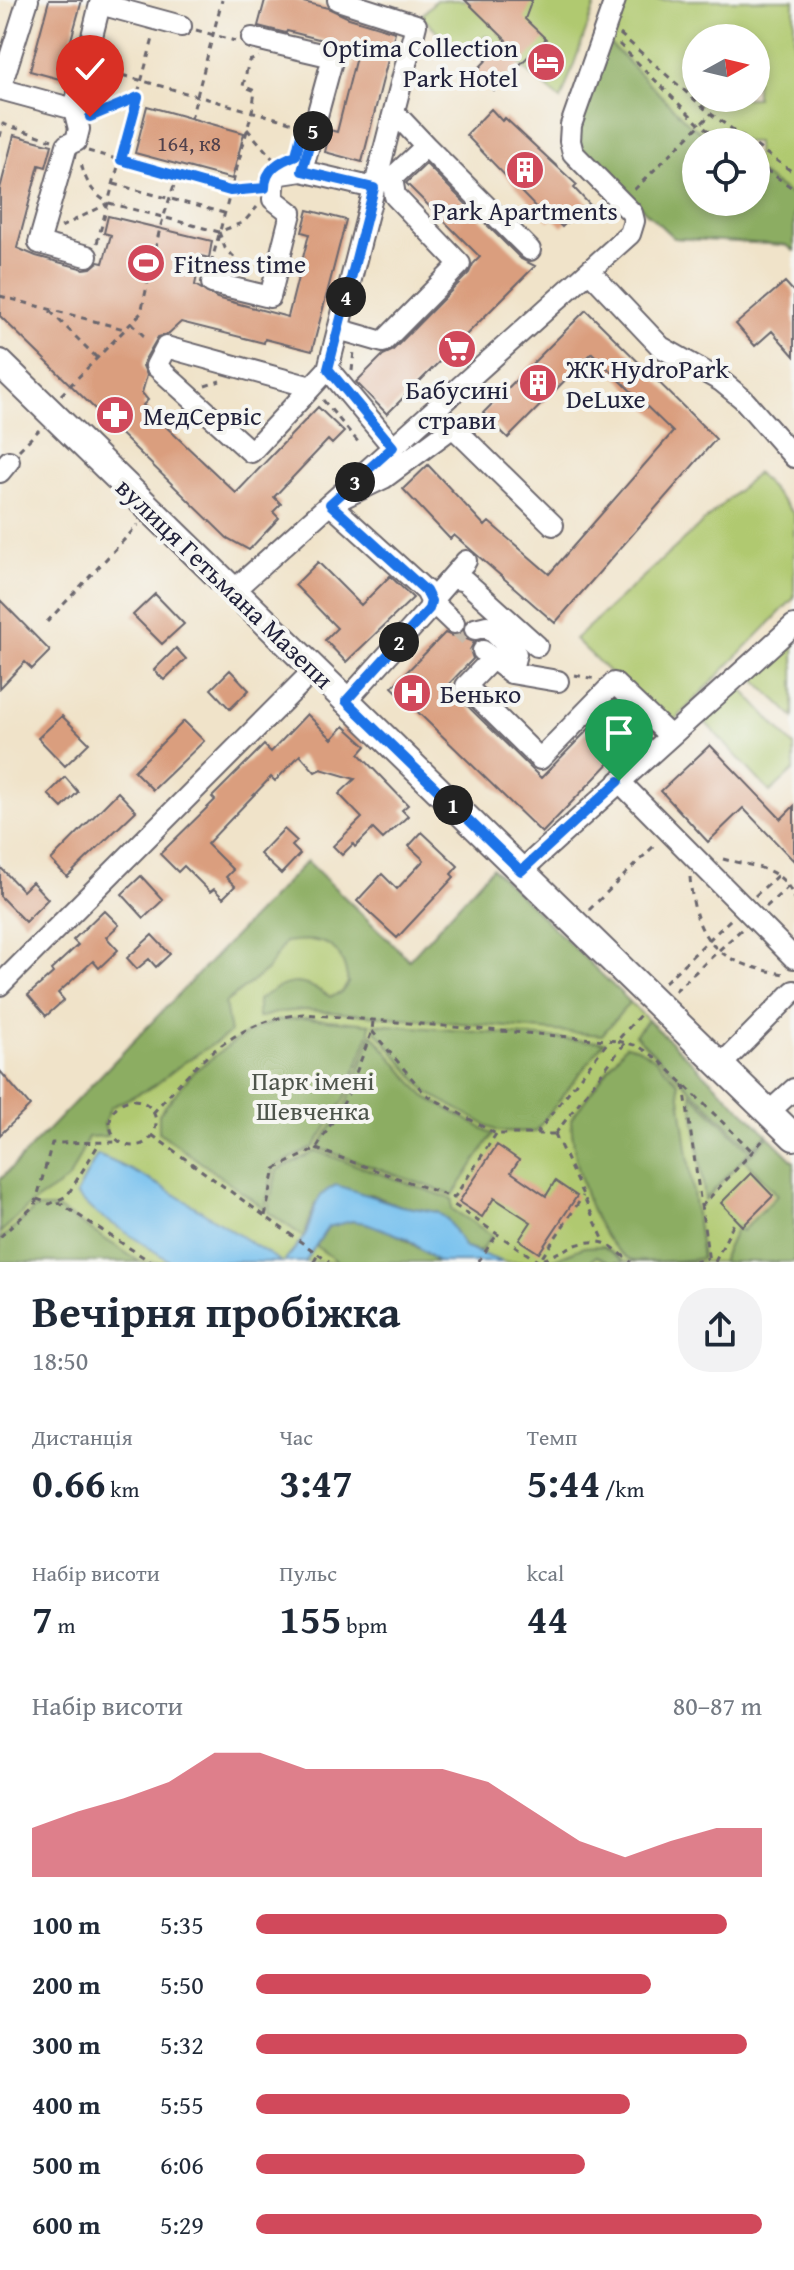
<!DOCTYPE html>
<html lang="uk">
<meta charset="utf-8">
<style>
body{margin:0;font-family:"Gentium Book Plus",serif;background:#f2f2f3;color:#1f2937;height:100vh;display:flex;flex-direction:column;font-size:30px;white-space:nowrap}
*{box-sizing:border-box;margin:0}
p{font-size:26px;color:#747a83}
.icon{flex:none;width:44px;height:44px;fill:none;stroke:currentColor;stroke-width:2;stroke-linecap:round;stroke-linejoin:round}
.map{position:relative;height:1262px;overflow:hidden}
.details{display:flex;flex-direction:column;background:#fff;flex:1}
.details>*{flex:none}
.needle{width:52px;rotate:82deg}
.tools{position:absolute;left:682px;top:24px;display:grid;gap:16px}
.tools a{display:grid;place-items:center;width:88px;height:88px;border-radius:50%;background:#fff;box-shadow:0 4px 12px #0003;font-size:40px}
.pin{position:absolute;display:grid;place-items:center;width:68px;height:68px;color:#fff;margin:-82px -34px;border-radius:50% 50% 50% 0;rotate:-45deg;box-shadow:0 0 8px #0007}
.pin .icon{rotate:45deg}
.km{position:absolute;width:40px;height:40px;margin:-20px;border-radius:50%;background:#222;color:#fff;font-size:22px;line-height:40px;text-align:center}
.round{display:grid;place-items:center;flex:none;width:84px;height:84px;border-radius:32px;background:#f2f2f3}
.headline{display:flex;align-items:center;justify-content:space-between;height:136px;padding:0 32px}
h1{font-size:44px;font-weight:800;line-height:60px}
.metrics{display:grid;grid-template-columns:repeat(3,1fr);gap:12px;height:136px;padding:8px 32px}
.metrics div{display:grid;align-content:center}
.metrics b{font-size:40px;font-weight:800}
.metrics small{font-size:22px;font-weight:400}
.metrics p{font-size:22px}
.chart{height:224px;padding:16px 32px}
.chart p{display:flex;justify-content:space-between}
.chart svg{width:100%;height:144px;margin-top:8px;fill:#d1495b;opacity:.7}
ul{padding:0 32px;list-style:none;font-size:26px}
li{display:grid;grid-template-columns:128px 96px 1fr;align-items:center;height:60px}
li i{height:20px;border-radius:10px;background:#d1495b}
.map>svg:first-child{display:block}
.green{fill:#b0c96f;stroke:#697655;stroke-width:2;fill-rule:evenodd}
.forest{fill:#8cad62;stroke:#57684e;stroke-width:2}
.water{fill:#74c0ee;stroke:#4b7194;stroke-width:2}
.building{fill:#da9e7e}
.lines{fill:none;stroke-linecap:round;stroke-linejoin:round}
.minor-tunnel{stroke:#c7bcad;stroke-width:20;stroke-dasharray:20 10;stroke-linecap:butt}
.minor-casing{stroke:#6a666d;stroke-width:24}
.major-casing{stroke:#6a666d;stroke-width:30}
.path{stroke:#6a666d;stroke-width:3;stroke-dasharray:6 6;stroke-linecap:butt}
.minor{stroke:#fff;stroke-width:20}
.major{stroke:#fff;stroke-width:26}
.route-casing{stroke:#fff;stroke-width:16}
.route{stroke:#1a73e8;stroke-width:10}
.labels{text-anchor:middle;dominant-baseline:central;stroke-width:8;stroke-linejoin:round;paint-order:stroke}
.number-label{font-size:22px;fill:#50414c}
.poi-label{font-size:26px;fill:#22223b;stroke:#f6f6f2;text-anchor:start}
.street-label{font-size:26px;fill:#22223b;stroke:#f6f6f2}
.park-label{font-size:26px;fill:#4d544b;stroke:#f6f6f2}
</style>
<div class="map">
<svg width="794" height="1262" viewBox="0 0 794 1262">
<rect width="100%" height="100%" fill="#f6f6f2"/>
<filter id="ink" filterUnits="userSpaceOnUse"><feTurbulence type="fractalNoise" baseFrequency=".0125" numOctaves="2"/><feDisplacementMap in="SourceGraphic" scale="16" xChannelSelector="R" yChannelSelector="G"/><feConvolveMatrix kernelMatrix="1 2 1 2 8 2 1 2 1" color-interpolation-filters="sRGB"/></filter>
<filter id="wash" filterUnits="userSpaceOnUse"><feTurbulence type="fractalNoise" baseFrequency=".006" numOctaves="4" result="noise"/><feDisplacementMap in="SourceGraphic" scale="32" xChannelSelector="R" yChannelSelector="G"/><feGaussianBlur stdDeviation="1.8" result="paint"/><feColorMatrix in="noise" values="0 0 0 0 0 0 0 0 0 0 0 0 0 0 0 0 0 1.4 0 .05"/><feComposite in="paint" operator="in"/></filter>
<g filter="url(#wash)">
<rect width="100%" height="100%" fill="#f0e3c9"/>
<path class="green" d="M436,0H597L561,100L486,36L463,57L421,16Z
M623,0H794V251L786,245L674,238L585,155L579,121ZM696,38H756V98H696ZM696,142H756V202H696Z
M757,473L794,514V598L667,728L575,639Z
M794,638V718L754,679Z
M738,685L794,746V770L770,792L702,719Z
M307,861L409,960L492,868L794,1162V1262H0V1180Z"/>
<path class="forest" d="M607,41L689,124L715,142H696V202H756V171L794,197V251L786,245L674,238L585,155L578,138L579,121Z
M307,861L409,960L492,868L630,1002L602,1035L306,1010L280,1012L258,1018V1000C287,979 300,977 330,997L341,993L348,983C342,941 323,937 285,942L267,970L225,1003L230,1033L182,1064L154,1086L111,1107L104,1123L107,1136L88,1137L69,1179L31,1204L0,1233V1180Z
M306,1018L370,1024V1031L345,1098L314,1147L274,1167L265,1209L159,1132V1114L193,1072L236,1040L258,1027L281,1020Z
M648,1020L767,1134L752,1149L635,1035Z
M375,1024L604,1042L535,1132L497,1131L427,1092L375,1030Z
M372,1034L424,1096L493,1134L453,1195L318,1148L348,1100Z
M626,1045L638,1048L655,1059L678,1082L702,1258C690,1261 645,1262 634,1261C592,1243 573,1161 571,1119Z
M691,1093L750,1151L705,1200Z
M768,1136L794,1162V1262H721L737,1227L742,1231L778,1195L745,1160Z
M316,1151L452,1199V1209L492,1235L480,1252L465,1248L448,1220L437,1212L401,1206L370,1194L315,1204L304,1237L268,1212L277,1170Z
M36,1208H57L140,1262H0V1240Z
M352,1221C386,1224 411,1242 438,1262H338L316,1246L328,1227Z
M602,1246L625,1262H610L597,1256L588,1262H547L584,1247Z"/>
<path class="water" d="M97,1155C164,1181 221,1226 282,1262H171L93,1211L76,1195Z
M336,1185L401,1206L437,1212L448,1220L465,1248L503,1262H438L406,1238L366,1223L352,1221L328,1227L305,1262H284C291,1253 302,1242 307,1231C316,1209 312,1197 336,1185Z"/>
<g id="blocks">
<path class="building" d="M49,0H82L66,58L73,59L67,81L30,71Z
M265,0H295L328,8L349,18L395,32L362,162L325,152L330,130L337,132L358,49L287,31L286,33L258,26Z
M465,0H532L525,19L546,39L494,90L475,72L506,40Z
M147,106L244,133L232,179L135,153Z
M491,109L502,121L505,118L577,185L574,188L590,205L577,219L573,216L562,227L553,218L549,221L466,135Z
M14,135L52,145L46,167L39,165L17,248L36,256L84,269L91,268L98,262L103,263L111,235L104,233L108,216L212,241L209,258L201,256L195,285L217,298L288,317L309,234L302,232L308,210L346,220L312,351L265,339L264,343L181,322L168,334L158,337L144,361L143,366L147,375L142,393L148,400L143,405L236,493L318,407L344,432L332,444L328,440L274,497L281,504L273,512L279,518L249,550L227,538L0,316V189Z
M426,164L521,259L535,266L387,414L356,382L383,355L392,351L469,273L473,264L480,257L406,183Z
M785,282L794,292V356L772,331L755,346L736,324Z
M586,310L716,439L555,623L454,535L450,539L403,489L428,465L485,526L489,522L549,574L673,432L592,353L508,438L483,413Z
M318,562L361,605L390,576L413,598L346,662L325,640L337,628L295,585Z
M155,594L184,624L162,644L133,615Z
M0,600L50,651L32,669L25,662L0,688Z
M445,633L452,636L463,633L466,639L474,642L470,650L473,659L447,686L541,778L615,702L643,728L542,833L392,687Z
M176,648L186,659L164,680L154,670Z
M230,670L249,690L230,709L211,689Z
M307,714L332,739L344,726L366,746L359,754L408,805L402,810L408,816L383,839L373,829L355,847L353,844L342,855L333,846L362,818L339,794L355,779L321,769L315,772L300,755L275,781L271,777L207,844L233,870L226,877L235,886L223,898L214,889L210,892L184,866L178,872L160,854L215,800L212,797L264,745L271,752Z
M62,716L89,743L65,766L38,738Z
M184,721L204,741L153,790L134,771Z
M710,745L781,819L794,806V861L743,808L708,842L661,791Z
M65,777L78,792L62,808L48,794Z
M118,792L136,811L67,877L51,860Z
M284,829L297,841L292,846L300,854L281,874L260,854Z
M422,832L458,866L451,874L454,877L397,938L357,901L382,874L397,889L424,860L409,846Z
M0,867L23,891L32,882L48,899L25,922L0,896Z
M141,876L163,900L144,918L122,894Z
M104,910L119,925L106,937L118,950L99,968L93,961L58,993L64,1000L46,1016L28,995L53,973L51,970L78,945L73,940Z
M152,935L170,954L156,967L149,959L137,969L127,958Z
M0,1071L30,1106L0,1135Z
M497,1145L519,1160L511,1172L546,1196L555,1181L577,1196L539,1253L519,1240L531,1222L494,1198L482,1217L459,1202Z
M751,1173L773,1196L743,1226L721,1203Z"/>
</g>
</g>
<g filter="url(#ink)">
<use href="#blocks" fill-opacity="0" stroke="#6a666d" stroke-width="2"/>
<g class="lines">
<path class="minor-tunnel" d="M454,623L482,650"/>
<g class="minor-casing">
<path id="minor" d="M338,0L416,25L328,369L393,447
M252,38L333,57L302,171L374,188
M0,89L74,109L100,4L181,26
M0,89L28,0
M74,109L79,129L76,141L67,145L39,243L87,256
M426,146L530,250
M589,271L661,347L721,381L743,399L794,457
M212,283L270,297L291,213L273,199L275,175L302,171
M338,329L383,342L460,264L395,196L392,178L426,146L394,112
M311,387L166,347L156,366L251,452L306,393L328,369
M0,472L9,461
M452,578L465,581L537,646
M233,591L630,234L634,221L632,213L573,153L570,141L571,125L615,0
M454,623L431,601L466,561
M475,629L487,626L516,654L511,673
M483,651L511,673L558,681
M492,659L466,686L540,759L614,683L670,736
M346,701L429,609L431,601L426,591L330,504L384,478L453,427L553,525
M619,781L794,958
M521,871L794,625
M0,985L314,670
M721,1065L794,991
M769,1112L794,1089"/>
</g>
<g class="major-casing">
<path id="major" d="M0,363L794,1137"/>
</g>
<path class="path" d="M196,30L235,41
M620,34L711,114L750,142
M619,44L700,125L725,142
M100,69L297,124
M94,115L138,97
M191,119L222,0
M247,129L273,159
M0,137L3,124L52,140
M756,146L794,173
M88,151L230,191L259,189
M756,163L794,189
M114,184L224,213
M634,190L711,114
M109,203L219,232
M61,227L109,203C92,194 85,180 81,163
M97,243L154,35
M211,264L252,112L255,91L243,86L249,61L259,57
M251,274L225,248L219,232L244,222L257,207
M0,296L124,329
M50,311L97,358
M131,323L148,340
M352,371L354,351
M205,386L220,381
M61,395L141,313L160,228L177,176
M323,400L359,443
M19,450L39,430
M47,622L138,525
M575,675L595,679
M723,859C752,867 784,866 794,899
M690,877C695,945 720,963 784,974
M755,896L779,874
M766,907L790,885
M589,910L657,843
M665,982L732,918
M675,991L743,928
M372,1031L425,1094L496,1134H555
M618,1041L638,1046L657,1058L752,1151
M684,1085L709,1262
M110 1123a23 23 0 1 1 46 0a23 23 0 1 1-46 0Z
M153,1113C196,1063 235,1020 304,1014L617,1041L640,1015
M496,1134L454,1198V1205L539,1262L583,1196
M536,1134L610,1039
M555,1134L605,1243
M555,1134L625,1043
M152,1135L329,1262
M316,1149L454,1198
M37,1199L50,1204L67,1196L100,1142
M58,1202L151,1262
M701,1207L766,1137
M265,1216L275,1169L316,1149L346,1099L372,1031L373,1021
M0,1237L35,1205L52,1143L120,1142
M543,1260C560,1252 584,1237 604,1243C613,1246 623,1256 631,1262
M314,1262L318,1254
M478,1262L496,1236
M694,1262L708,1258
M715,1262L734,1223"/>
<use href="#minor" class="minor"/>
<use href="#major" class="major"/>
</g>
</g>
<g class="lines" filter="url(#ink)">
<g class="route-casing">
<path id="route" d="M90,117L138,97L121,160L230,191L265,188C265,169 280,161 296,155L303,126L314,129L302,171L374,188L328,369L393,447L330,504L426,591L431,601L429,609L346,701L521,871L619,781"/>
</g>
<use href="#route" class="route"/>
</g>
<defs>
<g id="hotel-disc" transform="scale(2)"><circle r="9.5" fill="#d1495b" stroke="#f6f6f2"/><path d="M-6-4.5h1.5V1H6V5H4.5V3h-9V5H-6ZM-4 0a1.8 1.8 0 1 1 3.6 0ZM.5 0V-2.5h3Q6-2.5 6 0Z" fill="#fff"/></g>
<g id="building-disc" transform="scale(2)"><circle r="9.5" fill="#d1495b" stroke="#f6f6f2"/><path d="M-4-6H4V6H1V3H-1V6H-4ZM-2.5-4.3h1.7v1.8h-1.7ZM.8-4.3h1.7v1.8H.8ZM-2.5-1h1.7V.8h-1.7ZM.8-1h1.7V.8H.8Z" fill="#fff"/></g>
<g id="stadium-disc" transform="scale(2)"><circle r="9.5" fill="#d1495b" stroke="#f6f6f2"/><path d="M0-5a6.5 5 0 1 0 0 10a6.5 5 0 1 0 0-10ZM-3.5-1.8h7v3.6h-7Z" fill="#fff"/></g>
<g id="supermarket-disc" transform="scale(2)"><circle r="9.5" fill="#d1495b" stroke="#f6f6f2"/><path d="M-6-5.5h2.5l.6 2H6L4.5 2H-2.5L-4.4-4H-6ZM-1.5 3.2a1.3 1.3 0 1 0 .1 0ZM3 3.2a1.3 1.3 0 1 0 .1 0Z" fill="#fff"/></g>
<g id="pharmacy-disc" transform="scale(2)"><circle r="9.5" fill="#d1495b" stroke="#f6f6f2"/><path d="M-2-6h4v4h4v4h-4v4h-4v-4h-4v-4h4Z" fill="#fff"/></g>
<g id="hospital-disc" transform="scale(2)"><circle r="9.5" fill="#d1495b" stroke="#f6f6f2"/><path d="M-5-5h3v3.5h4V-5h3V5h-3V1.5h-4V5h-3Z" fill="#fff"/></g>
</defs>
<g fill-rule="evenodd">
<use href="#hotel-disc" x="546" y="62"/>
<use href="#building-disc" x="525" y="170"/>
<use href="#stadium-disc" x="146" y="263"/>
<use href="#supermarket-disc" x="457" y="349"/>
<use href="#building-disc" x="538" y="383"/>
<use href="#pharmacy-disc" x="115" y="415"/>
<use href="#hospital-disc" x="412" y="693"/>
</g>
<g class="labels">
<g class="number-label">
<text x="189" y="143">164, к8</text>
</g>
<g class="poi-label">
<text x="518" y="47" text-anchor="end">Optima Collection<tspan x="518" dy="30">Park Hotel</tspan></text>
<text x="525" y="210" text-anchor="middle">Park Apartments</text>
<text x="174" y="263">Fitness time</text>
<text x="566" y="368">ЖК HydroPark<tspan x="566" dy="30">DeLuxe</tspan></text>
<text x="457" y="389" text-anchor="middle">Бабусині<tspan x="457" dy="30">страви</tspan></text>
<text x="143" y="415">МедСервіс</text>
<text x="440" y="693">Бенько</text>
</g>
<g class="street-label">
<text transform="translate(225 583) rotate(44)">вулиця Гетьмана Мазепи</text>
</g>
<g class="park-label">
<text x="313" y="1080">Парк імені<tspan x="313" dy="30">Шевченка</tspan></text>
</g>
</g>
</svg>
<div class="tools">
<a><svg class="needle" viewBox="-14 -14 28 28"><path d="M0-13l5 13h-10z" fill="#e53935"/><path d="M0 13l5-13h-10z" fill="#747a83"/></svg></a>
<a><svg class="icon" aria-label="locate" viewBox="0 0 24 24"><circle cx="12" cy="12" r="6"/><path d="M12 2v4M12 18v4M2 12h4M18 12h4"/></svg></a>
</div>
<div class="pin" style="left:619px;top:781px;background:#1e9e55"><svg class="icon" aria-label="arrive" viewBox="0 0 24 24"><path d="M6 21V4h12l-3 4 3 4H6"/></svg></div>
<div class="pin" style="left:90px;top:117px;background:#d93025"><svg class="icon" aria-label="check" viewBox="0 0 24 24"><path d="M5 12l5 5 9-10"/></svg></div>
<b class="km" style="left:453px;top:805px">1</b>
<b class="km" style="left:399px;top:642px">2</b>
<b class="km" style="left:355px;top:482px">3</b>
<b class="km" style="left:346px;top:297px">4</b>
<b class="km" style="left:313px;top:131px">5</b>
</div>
<section class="details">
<div class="headline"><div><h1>Вечірня пробіжка</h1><p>18:50</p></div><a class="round"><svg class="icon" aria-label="share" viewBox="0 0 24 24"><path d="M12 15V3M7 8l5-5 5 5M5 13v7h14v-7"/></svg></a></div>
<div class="metrics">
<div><p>Дистанція</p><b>0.66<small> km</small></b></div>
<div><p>Час</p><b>3:47</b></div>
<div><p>Темп</p><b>5:44<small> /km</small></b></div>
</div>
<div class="metrics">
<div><p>Набір висоти</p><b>7<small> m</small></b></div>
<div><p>Пульс</p><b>155<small> bpm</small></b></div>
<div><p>kcal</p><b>44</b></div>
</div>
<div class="chart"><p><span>Набір висоти</span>80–87 m</p>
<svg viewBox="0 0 160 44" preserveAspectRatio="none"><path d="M0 44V29L10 24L20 20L30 15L40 6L50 6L60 11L70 11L80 11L90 11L100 15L110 24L120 33L130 38L140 33L150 29L160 29V44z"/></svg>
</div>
<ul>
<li><b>100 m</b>5:35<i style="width:93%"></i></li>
<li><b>200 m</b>5:50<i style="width:78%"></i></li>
<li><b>300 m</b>5:32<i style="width:97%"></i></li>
<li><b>400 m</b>5:55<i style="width:74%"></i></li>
<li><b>500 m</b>6:06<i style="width:65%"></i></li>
<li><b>600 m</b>5:29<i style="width:100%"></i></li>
</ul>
</section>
